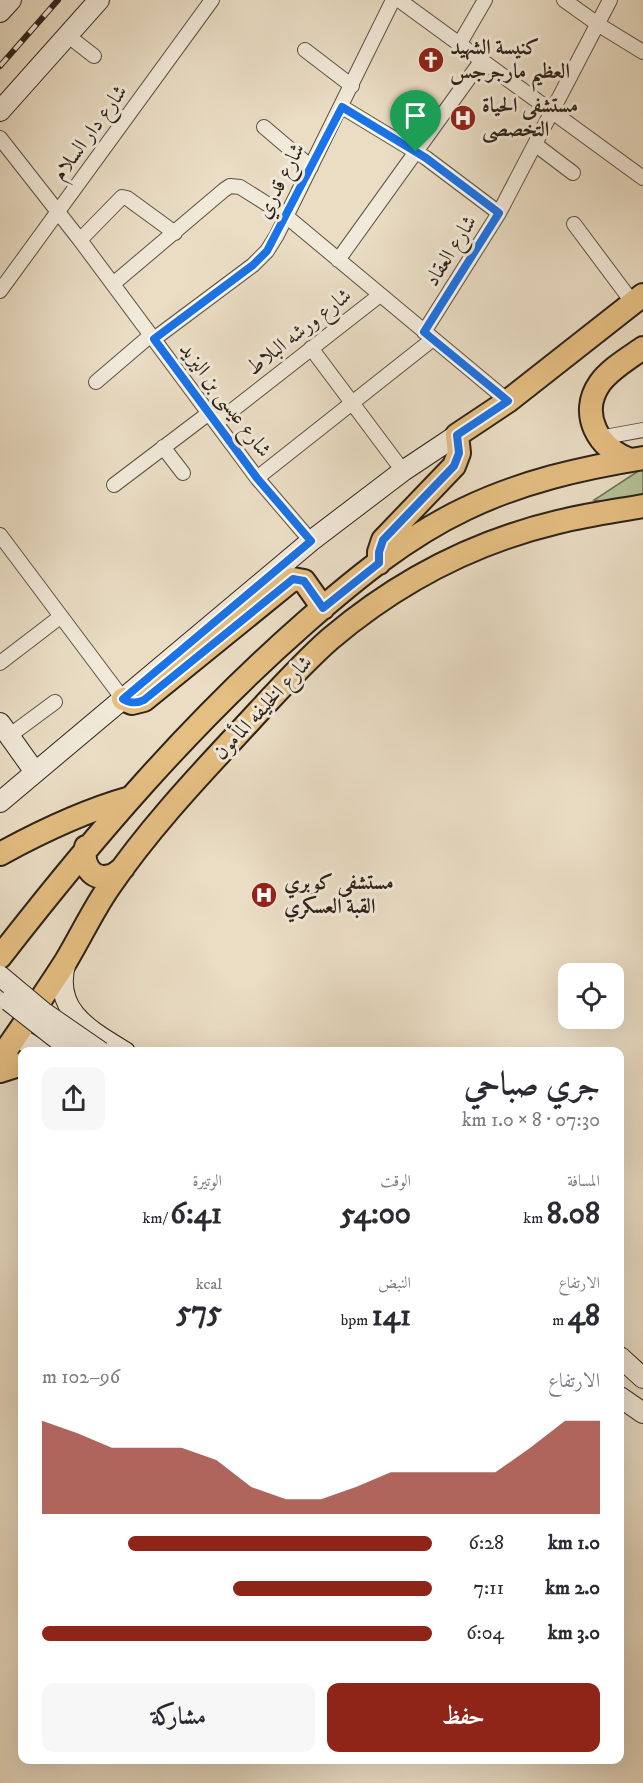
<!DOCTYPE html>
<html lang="ar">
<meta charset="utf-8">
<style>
body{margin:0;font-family:"IM FELL DW Pica",Amiri,serif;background:#f7f7f7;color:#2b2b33;direction:rtl;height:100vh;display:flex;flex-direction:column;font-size:22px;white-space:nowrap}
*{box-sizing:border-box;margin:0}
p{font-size:20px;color:#7c7c81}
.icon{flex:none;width:33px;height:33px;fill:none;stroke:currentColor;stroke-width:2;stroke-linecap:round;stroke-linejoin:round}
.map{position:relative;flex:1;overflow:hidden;direction:ltr}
.side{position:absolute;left:18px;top:1047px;width:606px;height:717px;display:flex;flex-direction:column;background:#fff;border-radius:12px;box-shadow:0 6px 24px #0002;direction:rtl}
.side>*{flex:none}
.buttons{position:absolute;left:558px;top:963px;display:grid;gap:12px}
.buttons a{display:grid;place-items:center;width:66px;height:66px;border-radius:12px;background:#fff;box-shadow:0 6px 24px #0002;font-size:30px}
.pin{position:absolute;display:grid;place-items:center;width:51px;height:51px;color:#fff;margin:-62px -26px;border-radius:50% 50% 50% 0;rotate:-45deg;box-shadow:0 0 6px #0007}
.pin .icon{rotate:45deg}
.round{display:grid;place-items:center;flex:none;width:63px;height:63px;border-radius:12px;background:#f7f7f7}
.headline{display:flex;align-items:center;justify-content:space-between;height:102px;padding:0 24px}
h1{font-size:33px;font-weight:800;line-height:45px}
.metrics{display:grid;grid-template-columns:repeat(3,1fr);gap:9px;height:102px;padding:6px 24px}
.metrics div{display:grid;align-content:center}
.metrics b{font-size:30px;font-weight:800}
.metrics small{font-size:16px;font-weight:400}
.metrics p{font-size:16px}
.chart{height:168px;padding:12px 24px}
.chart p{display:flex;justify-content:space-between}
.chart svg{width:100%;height:108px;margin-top:6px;fill:#8f2418;opacity:.7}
.primary-button{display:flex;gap:12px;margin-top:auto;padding:12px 24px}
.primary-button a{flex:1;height:69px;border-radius:12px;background:#8f2418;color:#fff;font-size:24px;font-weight:800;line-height:69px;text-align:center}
.primary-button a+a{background:#f7f7f7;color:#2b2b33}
ul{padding:0 24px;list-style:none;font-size:20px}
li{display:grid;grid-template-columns:96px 72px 1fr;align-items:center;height:45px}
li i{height:15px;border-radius:8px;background:#8f2418}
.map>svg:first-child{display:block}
.green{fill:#b4c297;stroke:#707258;stroke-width:1.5}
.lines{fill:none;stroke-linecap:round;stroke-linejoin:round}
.street-casing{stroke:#5c5244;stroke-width:16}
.secondary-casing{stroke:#2d231a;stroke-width:22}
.primary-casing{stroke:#2d231a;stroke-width:26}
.street{stroke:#f1e9d9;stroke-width:14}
.secondary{stroke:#f1e9d9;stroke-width:20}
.primary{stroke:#e5be82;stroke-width:22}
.rail-casing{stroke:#2d231a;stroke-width:6}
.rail{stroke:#f1e9d9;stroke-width:4;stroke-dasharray:11;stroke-linecap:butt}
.secondary-bridge-casing{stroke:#2d231a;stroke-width:22;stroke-linecap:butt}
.secondary-bridge{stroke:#f1e9d9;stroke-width:20}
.route-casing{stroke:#fff;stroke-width:12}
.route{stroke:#1a73e8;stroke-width:8}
.labels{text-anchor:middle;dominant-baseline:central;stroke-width:6;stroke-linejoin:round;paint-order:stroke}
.poi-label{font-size:21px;font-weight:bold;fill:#2d231a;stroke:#f1e9d9;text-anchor:start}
.street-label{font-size:21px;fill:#2d231a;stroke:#f1e9d9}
</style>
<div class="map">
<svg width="643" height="1783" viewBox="0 0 643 1783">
<rect width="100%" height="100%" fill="#eaddc4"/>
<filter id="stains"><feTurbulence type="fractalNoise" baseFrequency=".00333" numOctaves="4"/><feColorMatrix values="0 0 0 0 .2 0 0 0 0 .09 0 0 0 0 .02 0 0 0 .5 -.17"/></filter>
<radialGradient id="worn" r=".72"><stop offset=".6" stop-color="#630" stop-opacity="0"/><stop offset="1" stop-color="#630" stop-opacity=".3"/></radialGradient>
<path class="green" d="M643,468V500L622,504L594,500Z"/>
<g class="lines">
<g class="street-casing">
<path id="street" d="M399,0L643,178
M564,0L599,25L643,52
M67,35L94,56
M460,43L485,0
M305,50L352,86
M342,107L426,158L499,213
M264,127L311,167
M0,138L80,240L257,478L311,541
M536,145L573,173
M574,224L633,303
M80,240L122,197L127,198L175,233
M338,260L482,60
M113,284L224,190L230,186L240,187L286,216L508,401
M0,291L212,0
M424,332L499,213L610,0
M154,339L253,265L267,251L277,235L393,0
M311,348L403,471
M96,382L151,335
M216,423L380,295
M599,438L643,430
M163,447L183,473
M257,478L433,339
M114,485L209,413
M0,535L123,699
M0,663L60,617
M9,736L55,702"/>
</g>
<g class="secondary-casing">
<path id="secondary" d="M0,12L11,0
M0,111L99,0
M0,723L35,772
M0,802L311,541L403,471L457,435
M66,961C51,1010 89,1030 125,1052
M16,1036L43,1052
M620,1357L643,1378
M620,1397L643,1413"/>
</g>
<g class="primary-casing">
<path id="primary" d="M631,460C599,450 578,414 600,383C610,369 629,358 643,348
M379,563V552L383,540L454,466L459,453L457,435L508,401L643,295
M123,699L132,703L144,700L293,579L304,581L323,608
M86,847C81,862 91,882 110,876C115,875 119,871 123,868
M0,854C42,831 84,811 130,798
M0,957C93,837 192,722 306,622C354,580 406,537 465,509C521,482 581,468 643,458
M0,1059C22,1027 45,994 66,961C81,936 93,910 109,887C146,833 191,784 235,737C266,704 296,669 330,639C396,583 474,542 558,522C586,515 615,511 643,506
M0,1071L22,1064"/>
</g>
<use href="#street" class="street"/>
<use href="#secondary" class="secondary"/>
<use href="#primary" class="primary"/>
<g class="rail-casing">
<path id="rail" d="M0,66L58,0"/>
</g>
<use href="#rail" class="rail"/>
<g class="secondary-bridge-casing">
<path id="secondary-bridge" d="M0,976L43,1012L101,1052
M9,1001L74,1052"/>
</g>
<use href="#secondary-bridge" class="secondary-bridge"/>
</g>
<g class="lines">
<g class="route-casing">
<path id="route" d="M342,107L426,158L499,213L424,332L508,401L457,435L459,453L454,466L383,540L379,552V563L323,608L304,581L293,579L144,700C136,704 130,703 123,699L311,541L257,478L154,339L253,265L267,251Z"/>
</g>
<use href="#route" class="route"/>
</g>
<defs>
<g id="church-disc" transform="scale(1.35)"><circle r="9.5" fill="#8f2418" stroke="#f1e9d9"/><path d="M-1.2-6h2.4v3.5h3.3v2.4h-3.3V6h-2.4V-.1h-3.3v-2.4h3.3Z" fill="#fff"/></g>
<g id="hospital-disc" transform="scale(1.35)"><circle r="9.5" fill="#8f2418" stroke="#f1e9d9"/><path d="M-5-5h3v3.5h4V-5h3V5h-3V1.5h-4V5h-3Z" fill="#fff"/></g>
</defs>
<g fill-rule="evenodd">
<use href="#church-disc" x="431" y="60"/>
<use href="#hospital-disc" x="463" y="118"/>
<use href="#hospital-disc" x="264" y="895"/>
</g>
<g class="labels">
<g class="poi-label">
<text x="450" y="48">كنيسة الشهيد<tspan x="450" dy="24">العظيم مارجرجس</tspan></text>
<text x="482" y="106">مستشفى الحياة<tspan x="482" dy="24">التخصصى</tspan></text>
<text x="284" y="883">مستشفى كوبري<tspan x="284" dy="24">القبة العسكري</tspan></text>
</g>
<g class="street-label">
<text transform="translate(90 133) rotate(-54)">شارع دار السلام</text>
<text transform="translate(281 181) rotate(-63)">شارع قدري</text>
<text transform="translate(451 251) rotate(-58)">شارع العقاد</text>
<text transform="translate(299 332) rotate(-38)">شارع ورشه البلاط</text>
<text transform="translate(225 400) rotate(53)">شارع عيسى بن اليزيد</text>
<text transform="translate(263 708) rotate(-47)">شارع الخليفه المأمون</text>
</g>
</g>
<rect width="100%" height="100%" filter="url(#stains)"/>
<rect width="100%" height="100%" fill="url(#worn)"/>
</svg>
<div class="buttons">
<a><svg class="icon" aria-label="locate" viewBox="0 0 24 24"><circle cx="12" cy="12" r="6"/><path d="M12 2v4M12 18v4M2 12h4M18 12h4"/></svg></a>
</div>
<div class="pin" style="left:416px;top:152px;background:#1e9e55"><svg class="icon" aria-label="arrive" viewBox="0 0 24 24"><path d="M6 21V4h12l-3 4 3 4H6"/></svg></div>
<section class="side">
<div class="headline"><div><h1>جري صباحي</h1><p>07:30 · 8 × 1.0 km</p></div><a class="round"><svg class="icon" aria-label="share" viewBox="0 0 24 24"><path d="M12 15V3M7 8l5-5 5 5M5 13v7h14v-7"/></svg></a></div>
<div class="metrics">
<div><p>المسافة</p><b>8.08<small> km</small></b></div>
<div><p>الوقت</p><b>54:00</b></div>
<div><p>الوتيرة</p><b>6:41<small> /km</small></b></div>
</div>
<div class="metrics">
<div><p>الارتفاع</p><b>48<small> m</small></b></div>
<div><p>النبض</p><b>141<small> bpm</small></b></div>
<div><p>kcal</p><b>575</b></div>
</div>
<div class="chart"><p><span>الارتفاع</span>96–102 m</p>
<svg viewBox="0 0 160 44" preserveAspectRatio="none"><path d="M0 44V6L10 11L20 17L30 17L40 17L50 22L60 33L70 38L80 38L90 33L100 27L110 27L120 27L130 27L140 17L150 6L160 6V44z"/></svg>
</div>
<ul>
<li><b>1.0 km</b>6:28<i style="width:78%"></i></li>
<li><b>2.0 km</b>7:11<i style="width:51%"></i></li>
<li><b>3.0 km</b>6:04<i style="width:100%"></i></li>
</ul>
<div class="primary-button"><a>حفظ</a><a>مشاركة</a></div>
</section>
</div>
